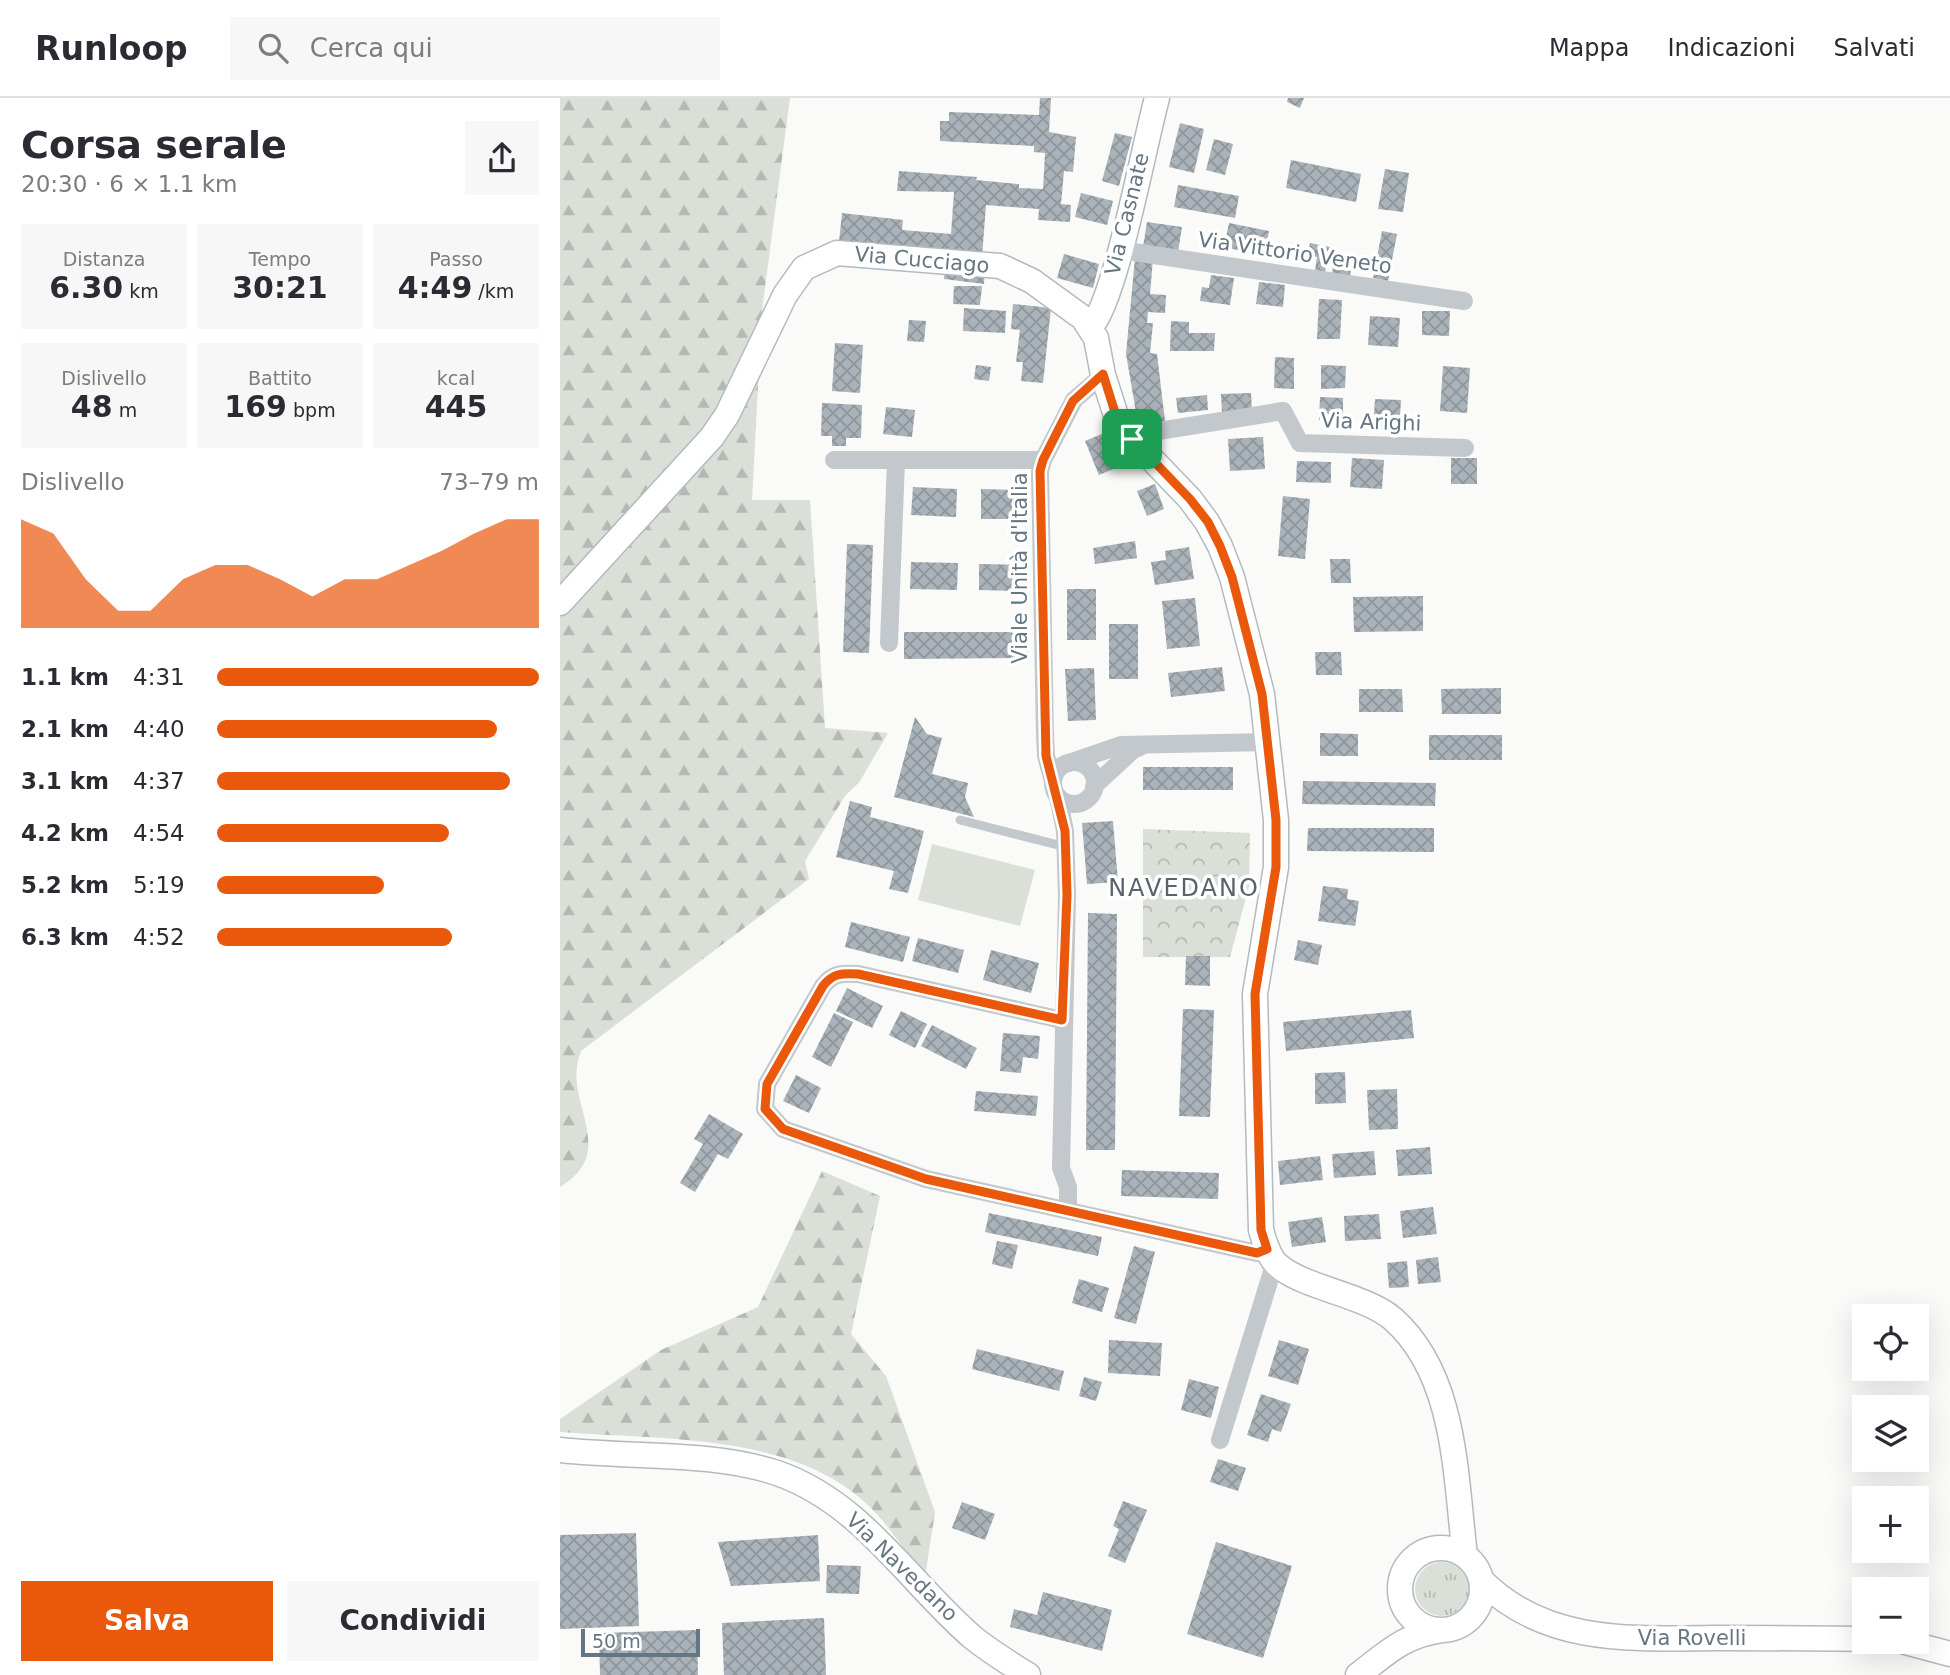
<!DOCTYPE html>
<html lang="it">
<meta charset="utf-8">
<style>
body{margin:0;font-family:"DejaVu Sans",sans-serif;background:#f7f7f7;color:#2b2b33;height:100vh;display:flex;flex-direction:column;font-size:26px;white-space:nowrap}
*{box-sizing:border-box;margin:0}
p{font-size:23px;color:#7c7c81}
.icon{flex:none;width:38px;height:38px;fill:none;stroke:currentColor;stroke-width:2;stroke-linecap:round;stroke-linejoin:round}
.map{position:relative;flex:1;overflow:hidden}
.panel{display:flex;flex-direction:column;background:#fff;width:560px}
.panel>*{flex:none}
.buttons{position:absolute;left:1292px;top:1206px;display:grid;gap:14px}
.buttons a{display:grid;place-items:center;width:77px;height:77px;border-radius:0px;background:#fff;box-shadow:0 7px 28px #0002;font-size:35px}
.scale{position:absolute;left:21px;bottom:18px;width:119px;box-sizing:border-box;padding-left:7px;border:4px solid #657683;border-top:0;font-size:19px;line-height:24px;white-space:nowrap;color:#657683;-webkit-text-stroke:5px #fff;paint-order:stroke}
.pin{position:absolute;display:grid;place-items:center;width:60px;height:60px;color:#fff;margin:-30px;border-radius:14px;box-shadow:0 4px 10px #0006}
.round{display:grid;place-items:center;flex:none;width:74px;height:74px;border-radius:0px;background:#f7f7f7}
.headline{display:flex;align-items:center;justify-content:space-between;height:119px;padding:0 21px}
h1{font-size:38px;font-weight:600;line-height:52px}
.stats{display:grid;grid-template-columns:repeat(3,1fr);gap:10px;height:119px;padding:7px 21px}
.stats div{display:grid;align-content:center;border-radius:0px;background:#f7f7f7;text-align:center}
.stats b{font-size:30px;font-weight:600}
.stats small{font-size:19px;font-weight:400}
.stats p{font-size:19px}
.chart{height:196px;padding:14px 21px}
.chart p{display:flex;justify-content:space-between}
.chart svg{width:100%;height:126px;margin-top:7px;fill:#ea580c;opacity:.7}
.action{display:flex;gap:14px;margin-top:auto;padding:14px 21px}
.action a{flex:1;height:80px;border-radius:0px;background:#ea580c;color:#fff;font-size:28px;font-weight:600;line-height:80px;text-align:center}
.action a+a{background:#f7f7f7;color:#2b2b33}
ul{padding:0 21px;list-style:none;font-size:23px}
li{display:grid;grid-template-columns:112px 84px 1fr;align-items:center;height:52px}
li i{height:18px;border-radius:9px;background:#ea580c}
header{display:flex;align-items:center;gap:42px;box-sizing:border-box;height:98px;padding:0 35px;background:#fff;border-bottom:2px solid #e1e1e2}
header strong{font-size:33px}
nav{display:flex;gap:38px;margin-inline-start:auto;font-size:24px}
.search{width:490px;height:63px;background:#f7f7f7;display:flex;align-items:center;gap:18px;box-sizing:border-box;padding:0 24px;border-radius:0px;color:#7c7c81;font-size:26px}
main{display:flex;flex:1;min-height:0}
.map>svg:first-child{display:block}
.grass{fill:url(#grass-tufts)}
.forest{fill:url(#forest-firs)}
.park{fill:url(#park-crowns)}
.pitch{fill:#dadfd7}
.building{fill:url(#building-cross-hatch)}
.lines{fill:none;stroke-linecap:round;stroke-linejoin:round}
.secondary-casing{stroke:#b3babf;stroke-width:27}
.lane{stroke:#c3c8cc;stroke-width:9}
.street{stroke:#c3c8cc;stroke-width:18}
.secondary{stroke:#fff;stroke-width:24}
.route-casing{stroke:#fff;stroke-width:14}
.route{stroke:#ea580c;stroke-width:9}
.labels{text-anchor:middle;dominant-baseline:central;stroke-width:7;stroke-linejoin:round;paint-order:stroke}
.street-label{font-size:21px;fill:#657683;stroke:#fff}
.quarter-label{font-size:24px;letter-spacing:2px;fill:#57646e;stroke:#fff}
</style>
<header>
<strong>Runloop</strong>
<div class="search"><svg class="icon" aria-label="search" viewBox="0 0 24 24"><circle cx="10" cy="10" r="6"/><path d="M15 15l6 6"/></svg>Cerca qui</div>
<nav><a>Mappa</a><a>Indicazioni</a><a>Salvati</a></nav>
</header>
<main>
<section class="panel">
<div class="headline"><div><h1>Corsa serale</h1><p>20:30 · 6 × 1.1 km</p></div><a class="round"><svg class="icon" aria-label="share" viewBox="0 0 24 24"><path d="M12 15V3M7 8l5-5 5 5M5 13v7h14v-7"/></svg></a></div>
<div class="stats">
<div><p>Distanza</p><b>6.30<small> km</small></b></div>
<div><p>Tempo</p><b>30:21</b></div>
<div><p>Passo</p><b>4:49<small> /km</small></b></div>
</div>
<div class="stats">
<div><p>Dislivello</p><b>48<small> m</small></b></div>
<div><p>Battito</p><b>169<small> bpm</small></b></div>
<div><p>kcal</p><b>445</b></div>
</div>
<div class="chart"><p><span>Dislivello</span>73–79 m</p>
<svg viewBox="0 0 160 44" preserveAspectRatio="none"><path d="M0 44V6L10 11L20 27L30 38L40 38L50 27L60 22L70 22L80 27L90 33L100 27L110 27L120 22L130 17L140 11L150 6L160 6V44z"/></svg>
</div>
<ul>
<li><b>1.1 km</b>4:31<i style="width:100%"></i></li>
<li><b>2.1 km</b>4:40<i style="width:87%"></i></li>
<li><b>3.1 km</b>4:37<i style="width:91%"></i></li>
<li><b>4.2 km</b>4:54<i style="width:72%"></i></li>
<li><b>5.2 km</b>5:19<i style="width:52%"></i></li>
<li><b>6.3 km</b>4:52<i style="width:73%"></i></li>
</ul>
<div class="action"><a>Salva</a><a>Condividi</a></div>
</section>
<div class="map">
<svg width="1390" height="1577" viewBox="0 0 1390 1577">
<defs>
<pattern id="grass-tufts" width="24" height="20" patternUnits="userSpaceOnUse" patternTransform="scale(1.75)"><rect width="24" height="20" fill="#dadfd7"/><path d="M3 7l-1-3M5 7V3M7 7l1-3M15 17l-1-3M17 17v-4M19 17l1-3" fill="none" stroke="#b4b9b4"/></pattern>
<pattern id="forest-firs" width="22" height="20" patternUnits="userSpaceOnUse" patternTransform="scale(1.75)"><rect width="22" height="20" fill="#dadfd7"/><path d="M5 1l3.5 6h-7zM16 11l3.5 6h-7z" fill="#b4b9b4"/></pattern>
<pattern id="park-crowns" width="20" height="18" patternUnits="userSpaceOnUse" patternTransform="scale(1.75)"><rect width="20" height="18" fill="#dadfd7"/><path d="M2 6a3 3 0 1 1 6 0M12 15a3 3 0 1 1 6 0" fill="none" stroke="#b4b9b4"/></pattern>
<pattern id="building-cross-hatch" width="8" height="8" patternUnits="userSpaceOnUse" patternTransform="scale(1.75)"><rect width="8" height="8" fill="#aab3b9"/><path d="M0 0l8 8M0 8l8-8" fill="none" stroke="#8e969c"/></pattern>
</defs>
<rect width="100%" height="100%" fill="#fafaf8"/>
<path class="grass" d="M855 1491a27 27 0 1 1 54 0a27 27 0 1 1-54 0Z"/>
<path class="forest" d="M0,0H230L202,212L192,402H250L265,630L328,635L300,683L285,698L245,763L249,781L21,953C0,1004 62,1051 0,1089Z
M262,1073L320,1098L291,1236L326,1278L375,1414L365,1479C347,1457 329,1427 309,1408C233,1334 99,1342 0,1334V1321L101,1252L198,1209Z"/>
<path class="park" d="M583,731L690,735L689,788L670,859H583Z"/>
<path class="pitch" d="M372,746L475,772L460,828L358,802Z"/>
<path class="building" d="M480,0H491L489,34L516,39L513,74L504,73L501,106L511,107L510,124L478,122L479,111L426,107L422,159L279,144L282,115L343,122L342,132L391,136L394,94L337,93L339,73L417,79L416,82L459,86V90L483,91L485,55L474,54V48L380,43V23H389V14L479,17Z
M728,0H744L740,10L727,4Z
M620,25L644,31L634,75L609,69Z
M555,35L572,39L559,88L542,83Z
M654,41L673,46L665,77L646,72Z
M731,62L801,76L796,104L726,90Z
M825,71L849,75L843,114L818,111Z
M618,87L679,98L675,120L614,109Z
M521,95L553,103L547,127L515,119Z
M587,124L622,129L618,154L583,149Z
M669,125L709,133L704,158L664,149Z
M822,133L837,136L828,183L813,180Z
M750,145L770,149L765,174L755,172L757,159L748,157Z
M504,156L539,166L533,190L497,180Z
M775,157L793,159L790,178L772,175Z
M575,160L593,161L590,196L606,197L605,215L588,214L587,225H593L590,255L597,256L605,323L578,326L566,256Z
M425,167L424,186L384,181L385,169Z
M651,177L674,180L670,207L640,203L642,189L649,190Z
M699,184L725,187L723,209L696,206Z
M394,188H422L420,207L393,206Z
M759,201L782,202L780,241H757Z
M453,206L491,210L483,285L461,283L463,264H456L460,232L451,231Z
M404,210L446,213L445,235L403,233Z
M862,213H890L889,238L862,237Z
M810,218L840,220L838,249L808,247Z
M349,222L366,223L364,244L347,243Z
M611,223L629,224V235H655L654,253H610Z
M275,245L303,247L300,295L272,293Z
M715,259L734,260V291L714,290Z
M416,267L431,269L429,283L414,281Z
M761,267L786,268L785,290L761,291Z
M883,268L910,270L907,315L880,313Z
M691,295L692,313L662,314L661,296Z
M647,297L648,312L618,315L616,300Z
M760,299L783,300V322H759Z
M815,301L841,302L839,332L813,331Z
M262,305L302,307L301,340H286V348H272V338H261Z
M326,309L355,312L352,339L323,336Z
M551,332L565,366L539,377L525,343Z
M703,339L705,371L670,373L668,341Z
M792,360L824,362L822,391L790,389Z
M891,360H917V386H891Z
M737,363L771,364V385L736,384Z
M595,386L604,411L587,418L577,393Z
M353,389L397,391L396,419L351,417Z
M421,391L462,392V421H421Z
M723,398L750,401L745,461L718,458Z
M575,443L577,460L535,466L533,450Z
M287,446L313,447L309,555L283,554Z
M629,449L634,481L595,487L591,464L606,462L605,453Z
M770,461H790L791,485H771Z
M351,464L398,465L397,492L350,491Z
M419,466L464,467L463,493L419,492Z
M507,491H536V542H507Z
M863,498V533L794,534L793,499Z
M635,500L640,548L607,551L602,503Z
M549,526H578V581H549Z
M344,534H467L468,560L344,561Z
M755,554H781L782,577H756Z
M662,569L665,593L611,599L608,575Z
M534,570L536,622L508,623L505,571Z
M941,590V616H882L881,591Z
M799,591H842L843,614H799Z
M355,619L367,636L382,640L372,676L408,685L405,699L414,719L334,699Z
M760,635L798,636V658H760Z
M869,637H942V662H869Z
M583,669H673V692H583Z
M743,683L876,685L875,708L742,706Z
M290,703L312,709L310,719L364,733L348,795L329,791L334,773L276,759Z
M553,723L558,784L527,786L522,725Z
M748,730H874V754L747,753Z
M763,788L788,791L787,801L799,803L795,828L758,823Z
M528,815L557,816L555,1052H526Z
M291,824L350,839L343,864L285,849Z
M358,840L404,852L398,875L352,863Z
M738,842L762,847L758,867L734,862Z
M431,852L479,865L471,895L423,882Z
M626,858H650V888L625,887Z
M287,890L323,908L312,930L276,913Z
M623,911L654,912L650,1019L619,1018Z
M851,912L854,940L726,953L723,924Z
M341,913L367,926L355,950L329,937Z
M274,915L293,924L271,969L252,959Z
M372,927L417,950L406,971L361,948Z
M443,935L480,938L478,961L463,959L461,975L440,973Z
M785,974L786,1005L755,1006V975Z
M236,977L261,990L249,1015L223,1003Z
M837,991L838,1031L809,1032L807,992Z
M416,993L478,998L476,1018L414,1013Z
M149,1016L183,1036L168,1061L158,1056L135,1094L120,1085L143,1046L134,1041Z
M870,1049L872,1076L838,1078L836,1052Z
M814,1053L816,1077L774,1080L772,1056Z
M760,1058L763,1082L720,1087L718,1063Z
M562,1072L659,1075L658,1101L561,1098Z
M873,1109L877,1136L843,1140L840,1113Z
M429,1115L542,1139L538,1158L425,1134Z
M819,1116L821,1141L785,1143L784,1118Z
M762,1119L766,1144L732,1149L728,1124Z
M437,1143L458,1147L452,1171L432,1166Z
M574,1148L595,1154L576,1226L554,1220Z
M878,1159L881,1184L858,1186L856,1162Z
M847,1163L849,1189L829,1190L827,1165Z
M519,1181L549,1190L542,1214L512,1205Z
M549,1242L602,1245L600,1278L548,1275Z
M719,1242L749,1251L738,1287L708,1278Z
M417,1251L504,1273L499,1293L412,1271Z
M524,1279L542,1284L536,1303L519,1298Z
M629,1281L659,1289L651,1320L621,1312Z
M701,1296L731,1306L721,1334L712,1331L708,1344L687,1337Z
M658,1361L686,1370L678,1393L650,1384Z
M563,1403L587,1412L565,1465L548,1458L559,1431L553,1428Z
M402,1404L435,1416L425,1442L392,1430Z
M76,1435L79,1528L0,1531V1437Z
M258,1437L260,1483L171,1488L158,1444Z
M656,1444L732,1468L703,1560L627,1536Z
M267,1467L301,1468L299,1496L266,1495Z
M483,1494L552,1512L542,1553L450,1529L454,1511L477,1517Z
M264,1520L266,1577H164L162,1525Z
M137,1532L138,1577H40L39,1535Z"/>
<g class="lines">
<g class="secondary-casing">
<path id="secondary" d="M531,228C555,205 585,43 597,0
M0,505L152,339L167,317L225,197L244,170L277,155L440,168L472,183L523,220L536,240L543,277L559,327L630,401L647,424L660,448L672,479L702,596L716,722V769L695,896L701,1132C704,1143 707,1153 713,1162C734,1189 803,1195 833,1221C897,1278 895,1379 905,1457
M0,1352C69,1360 151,1353 217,1375C301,1404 347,1482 411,1538C429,1553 449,1565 468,1577
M840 1491a41 41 0 1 1 82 0a41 41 0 1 1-82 0Z
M921,1482C984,1546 1070,1541 1153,1540C1203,1540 1254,1540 1304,1541
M1345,1544L1390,1556
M798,1577C827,1555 844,1537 882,1532"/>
</g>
<path class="lane" d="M400,722L506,749"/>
<path class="street" d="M560,152L904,203
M571,341L586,335L723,313L740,345L905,350
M274,362H483
M329,545L336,363
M493 685a21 21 0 1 1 42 0a21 21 0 1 1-42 0Z
M509,665L561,647L709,644
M493,683L486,658L485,637L480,373L483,362L514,302L543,277
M534,688L573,652L582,648
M498,699L505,733L507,797L501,1070L508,1089V1112
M502,922L298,876C282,875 273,875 263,888L207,986L205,1011L223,1031L366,1081L697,1155L707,1151
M660,1342L715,1164"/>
<use href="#secondary" class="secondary"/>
</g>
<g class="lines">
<g class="route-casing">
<path id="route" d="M543,276L559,327L630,401L648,424L660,448L672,479L702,596L716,722V769L695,896L701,1132L707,1151L697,1155L366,1081L223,1031L205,1011L207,986L263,888C273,875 282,875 298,876L502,922L507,797L505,733L486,658L480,373L483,362L513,303Z"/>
</g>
<use href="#route" class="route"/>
</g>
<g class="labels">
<g class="street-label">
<text transform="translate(567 116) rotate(-76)">Via Casnate</text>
<text transform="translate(735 155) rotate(8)">Via Vittorio Veneto</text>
<text transform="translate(362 162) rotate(5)">Via Cucciago</text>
<text transform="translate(811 324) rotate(2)">Via Arighi</text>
<text transform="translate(460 470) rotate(-90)">Viale Unità d'Italia</text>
<text transform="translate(342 1469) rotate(44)">Via Navedano</text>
<text x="1132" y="1540">Via Rovelli</text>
</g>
<g class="quarter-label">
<text x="624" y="790">NAVEDANO</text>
</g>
</g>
</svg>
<div class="buttons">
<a><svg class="icon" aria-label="locate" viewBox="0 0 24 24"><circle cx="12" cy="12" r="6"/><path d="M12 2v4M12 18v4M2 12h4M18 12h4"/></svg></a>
<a><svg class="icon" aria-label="layers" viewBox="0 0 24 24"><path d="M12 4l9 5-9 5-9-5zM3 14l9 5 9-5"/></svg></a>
<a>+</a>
<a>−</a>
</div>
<div class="scale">50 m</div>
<div class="pin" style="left:572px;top:341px;background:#1e9e55"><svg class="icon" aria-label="arrive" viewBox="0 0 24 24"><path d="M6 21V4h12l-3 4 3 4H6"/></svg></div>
</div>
</main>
